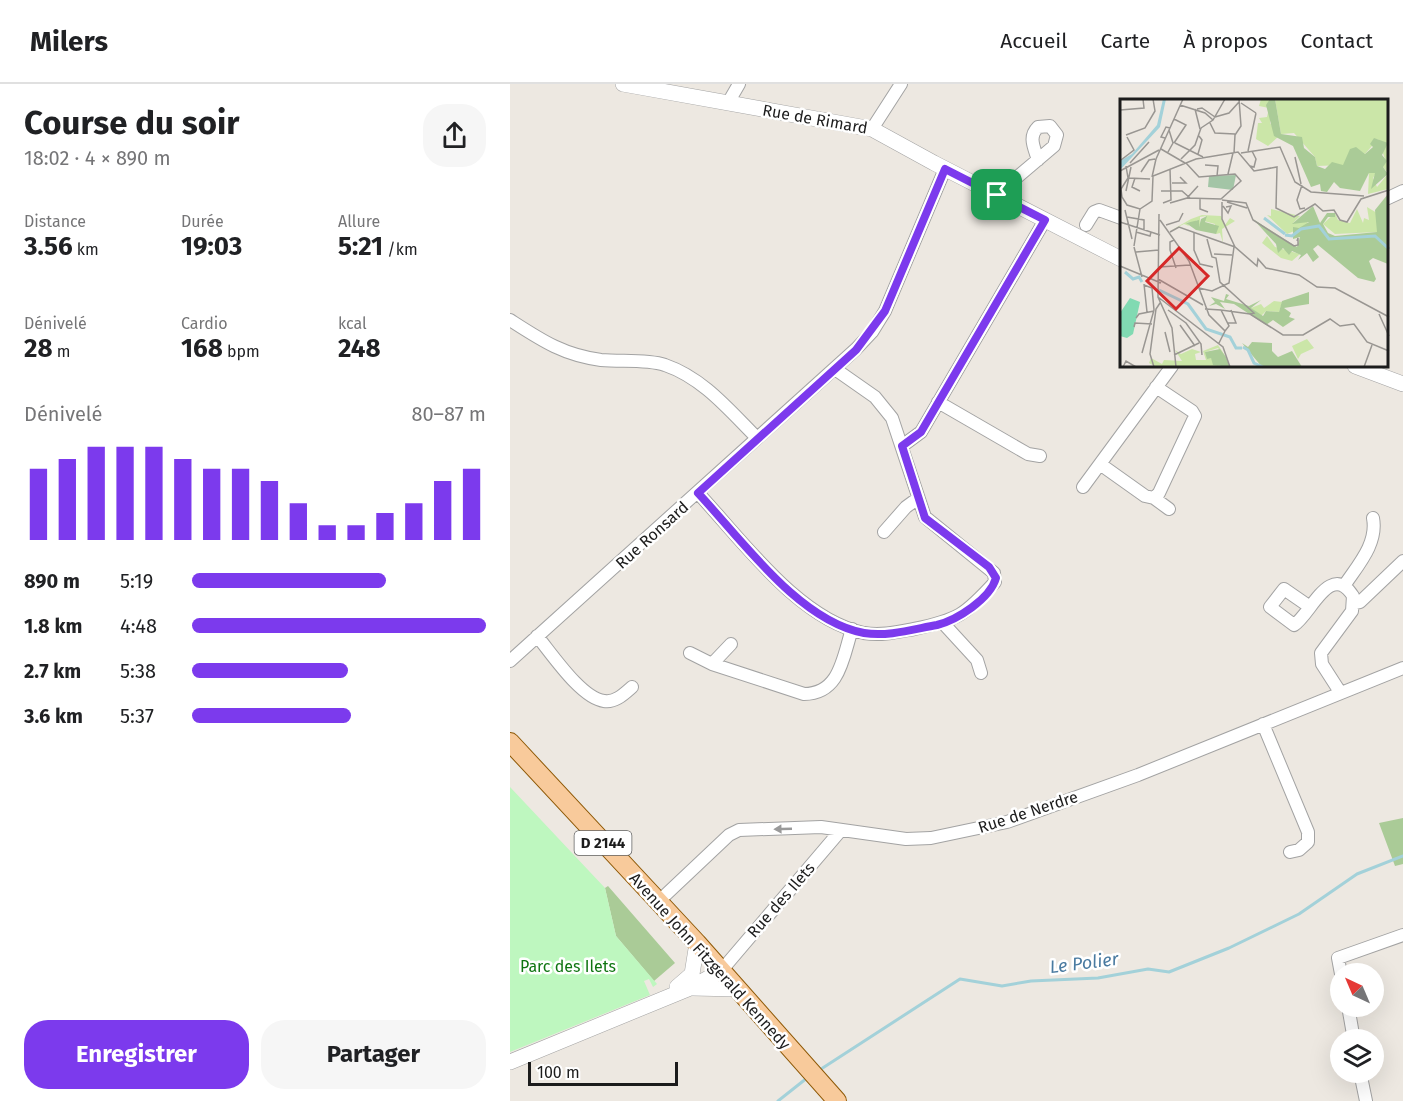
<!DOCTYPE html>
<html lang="fr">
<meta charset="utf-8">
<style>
body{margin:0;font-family:"Fira Sans",sans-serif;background:#f6f6f6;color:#202124;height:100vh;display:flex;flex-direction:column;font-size:22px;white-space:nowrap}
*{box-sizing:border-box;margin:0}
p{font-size:20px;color:#757577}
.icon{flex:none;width:33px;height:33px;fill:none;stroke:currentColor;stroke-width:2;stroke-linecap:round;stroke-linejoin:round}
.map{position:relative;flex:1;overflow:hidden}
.drawer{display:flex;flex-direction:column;background:#fff;width:510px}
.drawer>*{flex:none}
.needle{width:39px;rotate:316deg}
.controls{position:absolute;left:820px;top:879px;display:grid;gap:12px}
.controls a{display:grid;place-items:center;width:54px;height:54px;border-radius:50%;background:#fff;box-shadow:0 6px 24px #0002;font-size:30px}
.scale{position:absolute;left:18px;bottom:15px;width:150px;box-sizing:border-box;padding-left:6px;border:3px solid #1c1c1c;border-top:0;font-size:16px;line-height:21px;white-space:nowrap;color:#1c1c1c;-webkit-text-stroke:4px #fff;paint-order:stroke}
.pin{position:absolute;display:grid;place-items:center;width:51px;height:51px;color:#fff;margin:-26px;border-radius:12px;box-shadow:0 3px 9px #0006}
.round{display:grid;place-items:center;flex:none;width:63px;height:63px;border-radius:24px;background:#f6f6f6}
.headline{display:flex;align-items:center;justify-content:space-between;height:102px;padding:0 24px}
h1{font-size:33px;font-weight:700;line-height:45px}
.metrics{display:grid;grid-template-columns:repeat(3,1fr);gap:9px;height:102px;padding:6px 24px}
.metrics div{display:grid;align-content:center}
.metrics b{font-size:26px;font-weight:700}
.metrics small{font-size:16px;font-weight:400}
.metrics p{font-size:16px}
.chart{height:168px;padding:12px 24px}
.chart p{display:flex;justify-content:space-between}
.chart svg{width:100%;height:108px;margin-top:6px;stroke:#7c3aed;stroke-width:6}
.primary-button{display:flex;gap:12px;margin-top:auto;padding:12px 24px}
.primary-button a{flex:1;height:69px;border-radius:24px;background:#7c3aed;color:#fff;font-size:24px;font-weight:700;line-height:69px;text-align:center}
.primary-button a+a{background:#f6f6f6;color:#202124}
ul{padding:0 24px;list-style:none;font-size:20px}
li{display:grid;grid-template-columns:96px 72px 1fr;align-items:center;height:45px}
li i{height:15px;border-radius:8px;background:#7c3aed}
header{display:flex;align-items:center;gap:36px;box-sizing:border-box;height:84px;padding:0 30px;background:#fff;border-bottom:2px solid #e0e0e0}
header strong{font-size:28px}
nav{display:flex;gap:33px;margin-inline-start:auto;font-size:21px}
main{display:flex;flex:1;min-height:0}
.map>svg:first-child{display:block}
.forest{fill:#aacb97}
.park{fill:#bef7bf}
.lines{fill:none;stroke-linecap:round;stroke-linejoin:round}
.stream{stroke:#a3d1d9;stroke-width:3}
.minor-casing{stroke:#a3a3a3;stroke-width:14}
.tertiary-casing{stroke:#a3a3a3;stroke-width:16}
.primary-casing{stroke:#8e5805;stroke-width:20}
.minor{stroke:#fff;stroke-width:12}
.tertiary{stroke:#fff;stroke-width:15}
.primary{stroke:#f8ca9b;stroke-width:18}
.oneway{fill:#999}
.route-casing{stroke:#fff;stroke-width:12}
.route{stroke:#7c3aed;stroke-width:8}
.labels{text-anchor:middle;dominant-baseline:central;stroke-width:5;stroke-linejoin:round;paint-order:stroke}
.shield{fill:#fff;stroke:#606060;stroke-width:1.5}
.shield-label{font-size:15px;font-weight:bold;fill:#1c1c1c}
.street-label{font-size:16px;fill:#1c1c1c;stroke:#fff}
.park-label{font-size:16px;fill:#0f7511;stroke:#fff}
.water-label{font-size:18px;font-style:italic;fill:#497aa0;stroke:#fff}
.inset-river{fill:none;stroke:#a3d1d9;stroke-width:3}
.inset-road{fill:none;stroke:#999692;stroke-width:1.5}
.view{fill:#d62828;fill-opacity:0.15;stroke:#d62828;stroke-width:3}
.inset-edge{fill:none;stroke:#1c1c1c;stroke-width:3}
</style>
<header>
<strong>Milers</strong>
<nav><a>Accueil</a><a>Carte</a><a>À propos</a><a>Contact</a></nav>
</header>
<main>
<section class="drawer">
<div class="headline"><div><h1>Course du soir</h1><p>18:02 · 4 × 890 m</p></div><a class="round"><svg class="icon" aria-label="share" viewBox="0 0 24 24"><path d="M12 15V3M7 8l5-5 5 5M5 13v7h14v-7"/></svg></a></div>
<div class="metrics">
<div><p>Distance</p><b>3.56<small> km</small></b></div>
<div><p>Durée</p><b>19:03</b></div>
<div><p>Allure</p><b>5:21<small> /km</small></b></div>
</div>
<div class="metrics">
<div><p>Dénivelé</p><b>28<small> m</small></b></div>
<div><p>Cardio</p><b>168<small> bpm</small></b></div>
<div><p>kcal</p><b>248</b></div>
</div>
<div class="chart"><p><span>Dénivelé</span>80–87 m</p>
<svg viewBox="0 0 160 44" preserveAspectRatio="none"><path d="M5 44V15M15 44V11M25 44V6M35 44V6M45 44V6M55 44V11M65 44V15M75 44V15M85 44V20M95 44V29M105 44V38M115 44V38M125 44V33M135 44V29M145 44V20M155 44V15"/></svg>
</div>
<ul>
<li><b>890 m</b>5:19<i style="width:66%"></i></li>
<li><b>1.8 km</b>4:48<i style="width:100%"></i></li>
<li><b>2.7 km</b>5:38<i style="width:53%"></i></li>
<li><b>3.6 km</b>5:37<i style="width:54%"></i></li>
</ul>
<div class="primary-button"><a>Enregistrer</a><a>Partager</a></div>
</section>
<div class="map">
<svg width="893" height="1017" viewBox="0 0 893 1017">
<rect width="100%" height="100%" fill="#ede8e1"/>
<path class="forest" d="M893,734V780L885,782L869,739Z
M98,802L165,879L144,897L106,852L95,804Z"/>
<path class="park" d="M0,703L95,804L106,852L147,900L143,903L139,895L134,897L140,911L0,968Z"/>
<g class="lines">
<path class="stream" d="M308,987L450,895L492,902L521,897L588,894L638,885L659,888L719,864L789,830L847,790L893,772
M268,1017L297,994"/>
<g class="minor-casing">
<path id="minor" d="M218,19L229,0
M362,45L391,0
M487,111L492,106L544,62L547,51L540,42L528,43C518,53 524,63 528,76
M876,115L893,107
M576,141L584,128L589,126L611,134
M0,236C31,256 53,271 91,276C111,278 136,275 155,281C193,294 219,326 247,354
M428,318L518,370L530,372
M392,362L411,348L535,136
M590,380L635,412L644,414L649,409L685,332L682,327L646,303
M573,403L662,282
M188,409C232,456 289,536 354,549C371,552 388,548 404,545C448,536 455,531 485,498L484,489L415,433L382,334L365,313L325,285
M644,414L659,425
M374,448L396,423L407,415
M834,502C847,482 868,460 863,434
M844,519L850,518L893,477
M800,523L774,505L760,523L784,541C801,530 820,477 843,512L842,527L811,569L812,580L830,608
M433,539L467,576L471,589
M27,552C42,570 71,614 94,617C105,619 114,610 122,603
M180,569L202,580L294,610C330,610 333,573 342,545
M0,577L346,265L362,248L375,227L435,85
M202,580L221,560
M753,640L798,748V758L789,766L780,768
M148,818L219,751L229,746L311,743L396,755L421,754L497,738L628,691L893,584
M211,887L331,746
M831,890L828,874L893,851
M838,922L844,956
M850,988L856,1017"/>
</g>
<g class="tertiary-casing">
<path id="tertiary" d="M113,0L362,45L424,79L611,175
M845,282L893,300
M167,903L182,890L187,859
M183,904L227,905
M0,978L180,904L211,887"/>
</g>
<g class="primary-casing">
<path id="primary" d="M0,658L187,859L327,1017"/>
</g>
<use href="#minor" class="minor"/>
<use href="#tertiary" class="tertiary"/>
<use href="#primary" class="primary"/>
</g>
<defs><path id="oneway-solid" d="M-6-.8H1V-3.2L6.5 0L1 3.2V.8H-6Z" transform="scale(1.5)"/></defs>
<use class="oneway" href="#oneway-solid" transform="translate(273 745) rotate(178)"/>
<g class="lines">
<g class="route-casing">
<path id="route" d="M435,85L535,136L411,348L392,362L415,434L479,483L486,494C480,515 447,536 427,541C404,545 378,553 354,549C289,537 232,456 188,409L346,266L375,227Z"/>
</g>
<use href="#route" class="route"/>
</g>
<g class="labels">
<rect class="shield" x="64.5" y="747" width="57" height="24" rx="4.5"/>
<g class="shield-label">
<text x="93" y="759">D 2144</text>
</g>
<g class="street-label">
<text transform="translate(305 35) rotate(10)">Rue de Rimard</text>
<text transform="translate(142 451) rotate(-42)">Rue Ronsard</text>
<text transform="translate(518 728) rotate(-18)">Rue de Nerdre</text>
<text transform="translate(271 816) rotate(-49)">Rue des Ilets</text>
<text transform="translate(200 877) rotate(48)">Avenue John Fitzgerald Kennedy</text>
</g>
<g class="park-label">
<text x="58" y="882">Parc des Ilets</text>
</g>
<g class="water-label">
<text transform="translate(574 879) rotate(-7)">Le Polier</text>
</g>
</g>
<g transform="translate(610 15)">
<rect width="268" height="268" fill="#ede8e1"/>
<path d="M141,0H150V24L159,37L148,47L136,40L138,24H142L139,19L147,18L149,9L139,7ZM155,0H268V74L263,68L265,60L258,40L245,55L236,49L224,66L197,67L195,58L174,34L161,35ZM249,74H256L253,79L257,88L268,75V90L248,95ZM247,108L257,114V133L215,135L203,125L215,114L218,121L230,124L237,110L243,124L244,119L249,121ZM151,110L180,117L173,124L186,121L189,126L167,135L147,116L151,117ZM82,116L101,117L105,126L110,119L115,122L102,130L103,144L100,134L96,135L95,125L84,122L86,117L80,118V128L77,121L74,125L67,123L69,127L64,125L50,132L71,120ZM147,137L155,148L180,155L172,162L161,159L142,144ZM154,202L162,203L159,213L146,212L141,217L131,209L141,205L144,209ZM187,240L194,249L181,255L178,260L172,247ZM98,246L106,258L98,249L85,253L100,268H36L29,264L31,259L42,265L44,261L62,262L55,251L61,255L72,250L81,253L75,255L76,261H86L83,252Z" fill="#cbe6a8"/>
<path d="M150,0H155L161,35L182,38L184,49L195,58L197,67L205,70L212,63L223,66L230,50L236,48L245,55L253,48L250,45L254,39L268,44L262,56L267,62L263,68L268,75L251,90L255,74H249L240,92L220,89L214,83L207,93L201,92L200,85L191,88L173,47L154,37L146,6ZM268,95V165L253,159L249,162L256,180L254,183L238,179L198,146L193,150L199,158L193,163L187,154L178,161L181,156L172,152L169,156L163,149L158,154L156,145L133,120L177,148L180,138L173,140V128L179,129L189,123L172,125L193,107L200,124L207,114H215V118H208L203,125L208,134L215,137L257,133L255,111ZM87,117L85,123L99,127L96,135L76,131L66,124L79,121V128L81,120ZM189,193V205L164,209L171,214L169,218L175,220L163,228L153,221L146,226L114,205L100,203L105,210L96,205L89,207L95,203L91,198L104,202L106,195L109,196L106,200L129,207L141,201L131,209L143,217L146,212L159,213L162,202ZM132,243L152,244V252L158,258L172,252L182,268H142L122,244L128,248ZM100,250L106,258L110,268L93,266L91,259L87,260L85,253Z" fill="#aacb97"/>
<path d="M116,76L113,91L88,88L89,77Z" fill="#a3c5a6"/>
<path d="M10,199L20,203L13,235L7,239L0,237V214Z" fill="#81dab2"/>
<path d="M43,0H46L40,28L0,71V62L12,55L37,26Z" fill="#a3d1d9"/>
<path class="inset-river" d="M144,119L165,135M165,136L172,137L181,130L199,127L209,140L255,137L269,150M5,173L13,180L19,178L22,183M39,191L68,205L86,230L110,238L116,249H122M123,248L128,251L134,264L143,268"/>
<path class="inset-road" d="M121,4L136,14M60,6L85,14L93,21M75,10L80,30M77,10L82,9L95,18M0,11L24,9L23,0M95,18L109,14L119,3M54,20L66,26L54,44M90,24L95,34L115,35M81,29L93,21L105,0M6,36L25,29L35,12L33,0M45,39L41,38L46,28L50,29M55,44L83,58M41,50L65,64M128,52L136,14M48,53L53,44L49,31M114,54L115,36L121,27L119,0M121,54L160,48L175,83L191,93L244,97M78,55L82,41L79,37M175,58L181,85M36,60L63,0M61,60L75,46L81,29M1,61L14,51L7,38M10,64L29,43M66,64L79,78L115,75L121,82L101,100L67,99M85,66L98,67L97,77M6,67L8,79L1,90L2,98L7,106L20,110L32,102L33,77L76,60L118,53L134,72L157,68L156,109L174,118L195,105L203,112L214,111L220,121L227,123L241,100L269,91M130,67L134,68L136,60L132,52M0,72L39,51M21,73L29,61L35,60M108,75L113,54M32,78L36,60M9,79L30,80M15,79L12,88L20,92M52,84H66L60,78M182,86L177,101L180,110L185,109M6,92L11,68M41,92H62L70,99M80,100V110L88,113M102,101L126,104L133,121L174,147L178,146V139L177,142M102,103V120L115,148M107,103L127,109M43,104L51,101L50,70M50,104L67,99L78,87M103,107L108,114L111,107L106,108M5,111L12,140M39,115L38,198L52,229L56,268M7,118L24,121V131M40,121L69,162L89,216L105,232L99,244M0,123L40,136M46,126L59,122L63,114M16,133L30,137L31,133M50,133L59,128L115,148L137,167L138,160L146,169L179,176L197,188L215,189L269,218M74,134V151L80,165L93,168M87,140L92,158L96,159L100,183L134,214L130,215M54,141L50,143V151L56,169M14,147L20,110M14,148L22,178M16,153L39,151M94,155L112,156M0,167L41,184M39,168L70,166M38,180L83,206M0,182V205M24,185L27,213M79,189L92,192L109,184L114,148M38,198L103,248L110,268M85,210L101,211L109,227L105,232M48,211L66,224L81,245L82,256M101,211L130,215L163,236H183L210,220L220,227L234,225L247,243L269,252M259,215L269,237M16,219L19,215L34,212M107,224H116L111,211M60,226L75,247M14,228L15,224L32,225M45,233L50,253M22,254L34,211L32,189L24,186M54,256L79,244M3,268L6,262L16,268M34,268L30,255L36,210L40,204M244,268L252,246"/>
<path class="view" d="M59,149L88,177L56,210L27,182Z"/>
<rect width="268" height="268" class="inset-edge"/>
</g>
</svg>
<div class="controls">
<a><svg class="needle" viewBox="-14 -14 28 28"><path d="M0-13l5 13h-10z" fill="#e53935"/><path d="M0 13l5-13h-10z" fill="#757577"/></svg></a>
<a><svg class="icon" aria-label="layers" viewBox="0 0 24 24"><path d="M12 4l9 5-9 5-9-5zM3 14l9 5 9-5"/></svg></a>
</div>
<div class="scale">100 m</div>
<div class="pin" style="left:487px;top:111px;background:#1e9e55"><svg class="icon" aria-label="arrive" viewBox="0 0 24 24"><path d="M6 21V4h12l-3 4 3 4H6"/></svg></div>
</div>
</main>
